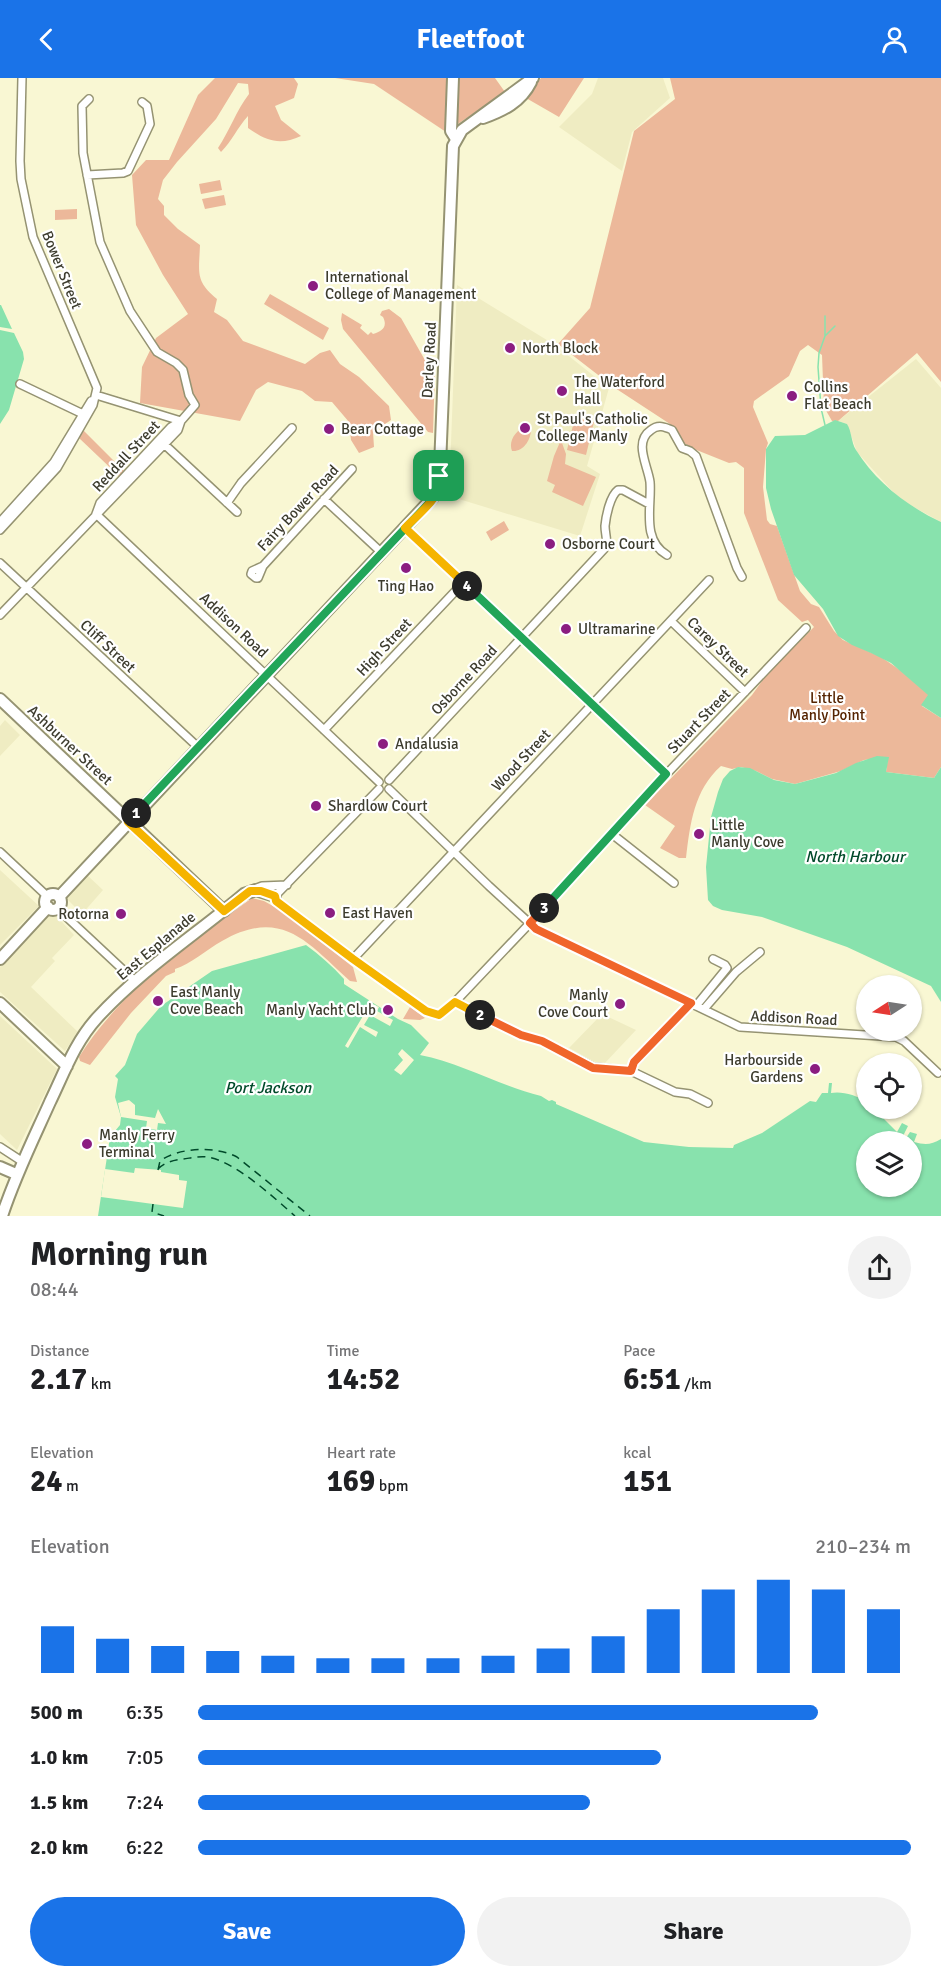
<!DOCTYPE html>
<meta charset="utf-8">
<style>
body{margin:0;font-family:Signika,sans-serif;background:#f2f2f2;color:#202124;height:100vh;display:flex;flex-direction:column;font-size:22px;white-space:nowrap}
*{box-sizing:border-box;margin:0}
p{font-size:20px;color:#757577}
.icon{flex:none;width:33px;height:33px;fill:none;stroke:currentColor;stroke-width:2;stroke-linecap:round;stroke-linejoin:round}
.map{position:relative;height:1138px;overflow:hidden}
.sheet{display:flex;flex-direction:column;background:#fff;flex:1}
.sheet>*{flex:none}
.needle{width:39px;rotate:258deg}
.buttons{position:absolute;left:856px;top:897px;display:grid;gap:12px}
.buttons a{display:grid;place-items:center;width:66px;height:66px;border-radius:50%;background:#fff;box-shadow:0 2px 4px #0004;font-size:30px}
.pin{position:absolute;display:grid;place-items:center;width:51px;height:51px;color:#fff;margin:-26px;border-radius:12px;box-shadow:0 3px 9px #0006}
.km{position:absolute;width:30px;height:30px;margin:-15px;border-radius:50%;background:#222;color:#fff;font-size:16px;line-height:30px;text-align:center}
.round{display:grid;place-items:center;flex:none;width:63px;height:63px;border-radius:32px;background:#f2f2f2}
.summary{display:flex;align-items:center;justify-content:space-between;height:102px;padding:0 30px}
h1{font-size:33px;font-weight:700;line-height:45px}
.metrics{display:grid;grid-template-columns:repeat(3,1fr);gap:9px;height:102px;padding:6px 30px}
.metrics div{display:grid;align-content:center}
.metrics b{font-size:30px;font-weight:700}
.metrics small{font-size:16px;font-weight:400}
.metrics p{font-size:16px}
.chart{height:168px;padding:12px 30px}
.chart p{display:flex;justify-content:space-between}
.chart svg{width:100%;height:108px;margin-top:6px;stroke:#1a73e8;stroke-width:6}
.cta{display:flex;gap:12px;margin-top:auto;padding:12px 30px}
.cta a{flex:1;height:69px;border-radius:36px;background:#1a73e8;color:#fff;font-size:24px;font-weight:700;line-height:69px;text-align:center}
.cta a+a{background:#f2f2f2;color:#202124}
ul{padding:0 30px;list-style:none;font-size:20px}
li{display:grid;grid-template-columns:96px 72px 1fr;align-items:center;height:45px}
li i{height:15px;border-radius:8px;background:#1a73e8}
header{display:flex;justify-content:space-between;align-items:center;height:78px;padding:0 30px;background:#1a73e8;color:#fff;font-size:27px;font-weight:700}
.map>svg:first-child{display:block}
.built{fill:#efecc2}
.green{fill:#ecb89a}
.water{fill:#88e2ad;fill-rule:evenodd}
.pier{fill:#f9f7d3}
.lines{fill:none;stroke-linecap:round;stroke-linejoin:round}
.stream{stroke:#88e2ad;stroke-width:1.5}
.ferry{stroke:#004a2a;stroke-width:1.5;stroke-dasharray:8 6;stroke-linecap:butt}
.street-casing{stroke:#959372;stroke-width:10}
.secondary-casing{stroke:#959372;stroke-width:14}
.street{stroke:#fff;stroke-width:7}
.secondary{stroke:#fff;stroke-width:10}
.split-1-casing{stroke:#fff;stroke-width:12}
.split-2-casing{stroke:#fff;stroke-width:12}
.split-3-casing{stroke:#fff;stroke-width:12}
.split-4-casing{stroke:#fff;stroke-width:12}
.split-5-casing{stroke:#fff;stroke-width:12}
.split-1{stroke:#22a559;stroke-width:8}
.split-2{stroke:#f5b400;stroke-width:8}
.split-3{stroke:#f0652b;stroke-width:8}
.split-4{stroke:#22a559;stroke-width:8}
.split-5{stroke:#f5b400;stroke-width:8}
.poi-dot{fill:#8b1d81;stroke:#fff;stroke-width:2}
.labels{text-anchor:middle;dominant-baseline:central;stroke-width:4.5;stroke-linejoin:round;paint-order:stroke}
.street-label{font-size:15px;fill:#3d3c2e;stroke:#fff}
.poi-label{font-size:15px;fill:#3d3c2e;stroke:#fff;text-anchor:start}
.park-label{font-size:15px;fill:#552300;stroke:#fff}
.water-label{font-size:16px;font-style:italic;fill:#004a2a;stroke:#fff}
</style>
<header><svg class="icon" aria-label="back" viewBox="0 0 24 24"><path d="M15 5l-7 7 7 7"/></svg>Fleetfoot<svg class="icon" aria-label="person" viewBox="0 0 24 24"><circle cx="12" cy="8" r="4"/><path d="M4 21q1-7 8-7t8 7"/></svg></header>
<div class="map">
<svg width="941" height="1138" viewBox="0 0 941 1138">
<rect width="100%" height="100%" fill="#f9f7d3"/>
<path class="built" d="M598,0H663L670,20L632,54L622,93L559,49L592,16Z
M457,207L555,267L609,310L587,388L600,396L580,458L449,418Z
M916,281L941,310V444L910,427L895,416L857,374L847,346L838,343Z
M5,642L20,657L0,678V648Z
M0,792L39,828L0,867Z
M87,797L103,812L82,836L66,820Z
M52,833L74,857L52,880L55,883L31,909L78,954L65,973L0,914V889Z
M602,936L636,952L604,986L593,983L569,970Z
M0,938L57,991L17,1072L0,1056Z"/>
<path class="green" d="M215,0H294L298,6L294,20L275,28L281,42L301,58C280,68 266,63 248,50V38C237,50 232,63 221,74L218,70C230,52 236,33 249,16L248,6L238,5L216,41L177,84L163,102L158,121L164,128V137L178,151L200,167C199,195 195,203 217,221L214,234L227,242L243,263L305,286L320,275L330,272L340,286L359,299L389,328L391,342L373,354L374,369L359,375L351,362L349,344L332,324L315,323L302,313L268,304L256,312L240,343L140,325L142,289L156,260L188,236L163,197L136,147L132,97L146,82H169L198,17Z
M335,0H495L505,14L446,54L374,6Z
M541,0H584L559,39L526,20Z
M670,0H941V304L917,275L838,343H832L824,329L822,277L808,267L800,273L789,298L754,323L753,329L768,365L766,371L763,409L767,442L770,446L777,448L800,513L811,526L819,529L834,553L843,562L881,579L900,592L929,617L922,628L941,640V689L934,700L886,694L888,679L864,682L841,693L795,706L772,701L756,693L741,689L732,691L721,688C694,712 690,746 686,780H679L660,770L675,748L645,727L752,617L767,596L814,549L808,542L802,544L778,522L744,435V390L736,384L729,385L694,371L684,365L670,346L615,310L558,266L590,230L634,53L675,21Z
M220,102L222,112L201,116L199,106Z
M224,117L226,127L205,131L202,121Z
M77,131V141L55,142V132Z
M270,216L329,250L323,262L264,226Z
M389,231L401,240L426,284L435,292L433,355L428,354L343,251L341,242L342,235L362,247L360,250L368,257L371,254L373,256C382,253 388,249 383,239L380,237L382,233Z
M575,339L594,344L586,377L567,372Z
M526,348L531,353C530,363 523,374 512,373C508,363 516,352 526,348Z
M83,352L125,394L120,399L79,360Z
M560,364L562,365L566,376L565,386L596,399L583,428L552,414L555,407L547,403L554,378Z
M504,443L509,452L491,463L486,454Z
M252,820L264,823L280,832L353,889L357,904L350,903C307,864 282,829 222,863C206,872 191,886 175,891V894L166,898L131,935L90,987L80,983L79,979C121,912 189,866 252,820Z
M410,929L425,940L420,942L403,941Z"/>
<path class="water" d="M0,227H1L12,251L0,249Z
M0,252L14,255L23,274L24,281L9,332L0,346Z
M835,342L847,346C852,354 851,364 856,372C876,404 907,428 941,444V640L921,627L928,617L891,585L871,575L852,567L838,558L823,531L794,497L771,431L766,410V371L775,358L805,357Z
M877,678L889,679L886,694L934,700L941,689V924L931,908L847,869L762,839L722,832L713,828L708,822L706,789L711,739L718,714L723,701L730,693L738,689L750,690L774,702L795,706L836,695L856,685Z
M306,867C320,877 332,888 344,901V906L398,941L411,947L429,965L420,977C461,985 500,1008 541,1018L549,1023L552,1022L556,1024V1026L644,1064L689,1069L733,1070L734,1067L762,1055L810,1023L816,1024L822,1015H828L829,1005H832L831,1015C842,1013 856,1017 867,1024V1030L874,1031L897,1054L902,1045L908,1048L903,1058L906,1060L910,1054L917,1056L914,1064C925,1067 931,1067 941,1061V1138H98L110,1059L120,1047L121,1039L115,1019L118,1001L115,998L125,987L137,956L161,928L212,893ZM867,1064H912V1108H867Z"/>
<path class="pier" d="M371,919L373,920L371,925L379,929L377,933L393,942L390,948L370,937L364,947L378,954L376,959L360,949L348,970L345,968L369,928L368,924Z
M402,971L414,982L401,997L394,992L403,982L398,976Z
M129,1022L135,1027V1037L155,1040L158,1031L166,1046L158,1045L157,1052L146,1050L147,1043L121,1039L118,1025Z
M135,1090L161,1092V1094L179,1097V1102L187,1103L183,1130L101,1119L105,1091L134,1095Z"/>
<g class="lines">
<path class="stream" d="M825,238V258L819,275L818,289L821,330L825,347
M825,258L835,248"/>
<path class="ferry" d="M158,1091C165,1084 174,1082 183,1081C191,1080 199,1078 207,1079C235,1083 273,1119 295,1138
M158,1092L160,1083C179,1069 216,1068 237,1079L310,1138
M153,1126L152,1134L164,1138"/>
<g class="street-casing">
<path id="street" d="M89,21L82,28L83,75L100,164L130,233L157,274L176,285L183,292L189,317L195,327L181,343L171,349L100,425L96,436
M87,97L123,95L128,93L150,46L147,28L142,24
M20,306L85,337
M96,317L181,343
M164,366L237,434
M324,421L382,475
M227,425L241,405L292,350
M96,436L379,704
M0,444L54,384L91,323
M405,450L666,696
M0,452L57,390L93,327L97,310L33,159L21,101L20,83L22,0
M667,477C641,462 652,428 650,404C648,388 633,364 651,352C658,346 665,349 672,352L682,370L690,373L696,378L737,490L742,499
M0,485L199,670
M263,488L252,493L251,496L256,500H258L263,488L352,391
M0,537L178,352L181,343
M671,543L745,614
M324,652L463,505
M389,702L604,471C609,464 605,457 605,448C606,438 610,418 618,412H623L649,426
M379,711L275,818L276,823L353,881L426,933L439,937L455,924L550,824L657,706L806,550
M389,711L489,808L536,851L740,949L896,959L904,963L938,995
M612,756L674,805
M0,774L47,818
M254,811L262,808L287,807
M57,830L135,903
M353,881L709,502
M455,924L521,957L542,963L593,989L631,993
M691,925L635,984L631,993L675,1014L690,1016L708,1025
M696,928L727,890L725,887L713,881
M704,931L736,894L760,874
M0,1069L23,1084"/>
</g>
<g class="secondary-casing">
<path id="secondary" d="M453,0L451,53L456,61
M483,40C503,33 521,24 531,4
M0,621L224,833
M45 824a8 8 0 1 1 16 0a8 8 0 1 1-16 0Z
M59,819L439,413L453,68L462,52L533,0
M0,881L48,829
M0,925L67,988
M0,1089L16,1096
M2,1138C15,1098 33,1062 50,1024C64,995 75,964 97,940C141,892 194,858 244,816L256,812L275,818"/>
</g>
<use href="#street" class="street"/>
<use href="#secondary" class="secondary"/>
</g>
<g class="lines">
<g class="split-1-casing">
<path id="split-1" d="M136,735L431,423L439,398"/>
</g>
<g class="split-2-casing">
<path id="split-2" d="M136,735L128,744L224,833L250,813H261L275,818L276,823L353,881L426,933L439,937L455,924L480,937"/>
</g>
<g class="split-3-casing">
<path id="split-3" d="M480,937L521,957L542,963L593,990L631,993L634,984L691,925L536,851L530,845L544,830"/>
</g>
<g class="split-4-casing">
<path id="split-4" d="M467,508L666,696L544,830"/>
</g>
<g class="split-5-casing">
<path id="split-5" d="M439,398C445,417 417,437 405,450L467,508"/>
</g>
<use href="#split-1" class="split-1"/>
<use href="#split-2" class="split-2"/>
<use href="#split-3" class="split-3"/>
<use href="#split-4" class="split-4"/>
<use href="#split-5" class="split-5"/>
</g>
<g class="poi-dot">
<circle cx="313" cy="208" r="6"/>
<circle cx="510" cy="270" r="6"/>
<circle cx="562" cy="313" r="6"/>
<circle cx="792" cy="318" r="6"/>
<circle cx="525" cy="350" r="6"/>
<circle cx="329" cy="351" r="6"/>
<circle cx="550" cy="466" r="6"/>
<circle cx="406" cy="490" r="6"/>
<circle cx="566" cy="551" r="6"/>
<circle cx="383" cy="666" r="6"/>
<circle cx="316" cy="728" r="6"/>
<circle cx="699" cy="756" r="6"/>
<circle cx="330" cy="835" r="6"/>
<circle cx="121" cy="836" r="6"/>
<circle cx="158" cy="923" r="6"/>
<circle cx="620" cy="926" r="6"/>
<circle cx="388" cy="932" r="6"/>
<circle cx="815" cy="991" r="6"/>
<circle cx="87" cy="1066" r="6"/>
</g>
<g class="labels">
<g class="street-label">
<text transform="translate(62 192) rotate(68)">Bower Street</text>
<text transform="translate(429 282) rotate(-87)">Darley Road</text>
<text transform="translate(126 378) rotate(-47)">Reddall Street</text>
<text transform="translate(298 430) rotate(-47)">Fairy Bower Road</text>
<text transform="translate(234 547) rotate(43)">Addison Road</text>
<text transform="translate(108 568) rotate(43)">Cliff Street</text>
<text transform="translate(384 569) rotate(-47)">High Street</text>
<text transform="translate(718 569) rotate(44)">Carey Street</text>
<text transform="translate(464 602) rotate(-47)">Osborne Road</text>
<text transform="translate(699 643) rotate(-46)">Stuart Street</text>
<text transform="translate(70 667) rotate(43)">Ashburner Street</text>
<text transform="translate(521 682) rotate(-47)">Wood Street</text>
<text transform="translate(156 868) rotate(-40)">East Esplanade</text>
<text transform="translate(794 940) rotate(3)">Addison Road</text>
</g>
<g class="poi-label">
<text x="325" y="199">International<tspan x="325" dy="17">College of Management</tspan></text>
<text x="522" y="270">North Block</text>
<text x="574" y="304">The Waterford<tspan x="574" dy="17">Hall</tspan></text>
<text x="804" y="309">Collins<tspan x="804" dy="17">Flat Beach</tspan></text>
<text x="537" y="341">St Paul's Catholic<tspan x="537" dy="17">College Manly</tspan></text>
<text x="341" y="351">Bear Cottage</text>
<text x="562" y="466">Osborne Court</text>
<text x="406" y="508" text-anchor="middle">Ting Hao</text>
<text x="578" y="551">Ultramarine</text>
<text x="395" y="666">Andalusia</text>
<text x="328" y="728">Shardlow Court</text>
<text x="711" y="747">Little<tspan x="711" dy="17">Manly Cove</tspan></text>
<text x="342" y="835">East Haven</text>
<text x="109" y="836" text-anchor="end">Rotorna</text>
<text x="170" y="914">East Manly<tspan x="170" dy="17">Cove Beach</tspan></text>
<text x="608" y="917" text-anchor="end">Manly<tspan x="608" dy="17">Cove Court</tspan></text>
<text x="376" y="932" text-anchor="end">Manly Yacht Club</text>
<text x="803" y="982" text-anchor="end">Harbourside<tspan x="803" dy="17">Gardens</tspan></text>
<text x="99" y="1057">Manly Ferry<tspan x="99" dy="17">Terminal</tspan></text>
</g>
<g class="park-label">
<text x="827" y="620">Little<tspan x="827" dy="17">Manly Point</tspan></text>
</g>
<g class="water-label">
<text x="855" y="779">North Harbour</text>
<text x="268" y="1010">Port Jackson</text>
</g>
</g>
</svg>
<div class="buttons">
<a><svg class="needle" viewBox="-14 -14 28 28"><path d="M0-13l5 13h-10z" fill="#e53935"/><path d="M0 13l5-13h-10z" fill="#757577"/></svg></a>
<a><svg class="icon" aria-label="locate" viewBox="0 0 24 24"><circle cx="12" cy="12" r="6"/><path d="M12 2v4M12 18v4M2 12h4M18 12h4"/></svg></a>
<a><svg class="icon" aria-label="layers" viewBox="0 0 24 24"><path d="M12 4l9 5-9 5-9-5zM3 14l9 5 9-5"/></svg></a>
</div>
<div class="pin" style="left:439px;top:398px;background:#1e9e55"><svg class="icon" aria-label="arrive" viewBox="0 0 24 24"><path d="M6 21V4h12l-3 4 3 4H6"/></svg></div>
<b class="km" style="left:136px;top:735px">1</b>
<b class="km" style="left:480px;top:937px">2</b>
<b class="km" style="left:544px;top:830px">3</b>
<b class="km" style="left:467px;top:508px">4</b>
</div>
<section class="sheet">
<div class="summary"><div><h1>Morning run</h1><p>08:44</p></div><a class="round"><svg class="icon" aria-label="share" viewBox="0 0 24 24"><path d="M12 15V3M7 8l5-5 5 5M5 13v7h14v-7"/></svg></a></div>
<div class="metrics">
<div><p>Distance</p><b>2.17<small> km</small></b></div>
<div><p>Time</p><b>14:52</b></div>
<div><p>Pace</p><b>6:51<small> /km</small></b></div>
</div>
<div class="metrics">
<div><p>Elevation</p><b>24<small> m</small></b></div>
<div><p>Heart rate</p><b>169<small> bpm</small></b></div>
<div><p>kcal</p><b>151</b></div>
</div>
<div class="chart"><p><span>Elevation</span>210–234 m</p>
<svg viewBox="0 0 160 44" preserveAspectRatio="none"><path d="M5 44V25M15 44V30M25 44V33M35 44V35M45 44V37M55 44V38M65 44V38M75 44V38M85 44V37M95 44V34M105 44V29M115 44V18M125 44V10M135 44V6M145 44V10M155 44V18"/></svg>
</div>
<ul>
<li><b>500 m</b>6:35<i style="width:87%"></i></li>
<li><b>1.0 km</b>7:05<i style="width:65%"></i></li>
<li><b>1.5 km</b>7:24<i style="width:55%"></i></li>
<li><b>2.0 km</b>6:22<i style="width:100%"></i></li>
</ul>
<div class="cta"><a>Save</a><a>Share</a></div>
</section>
